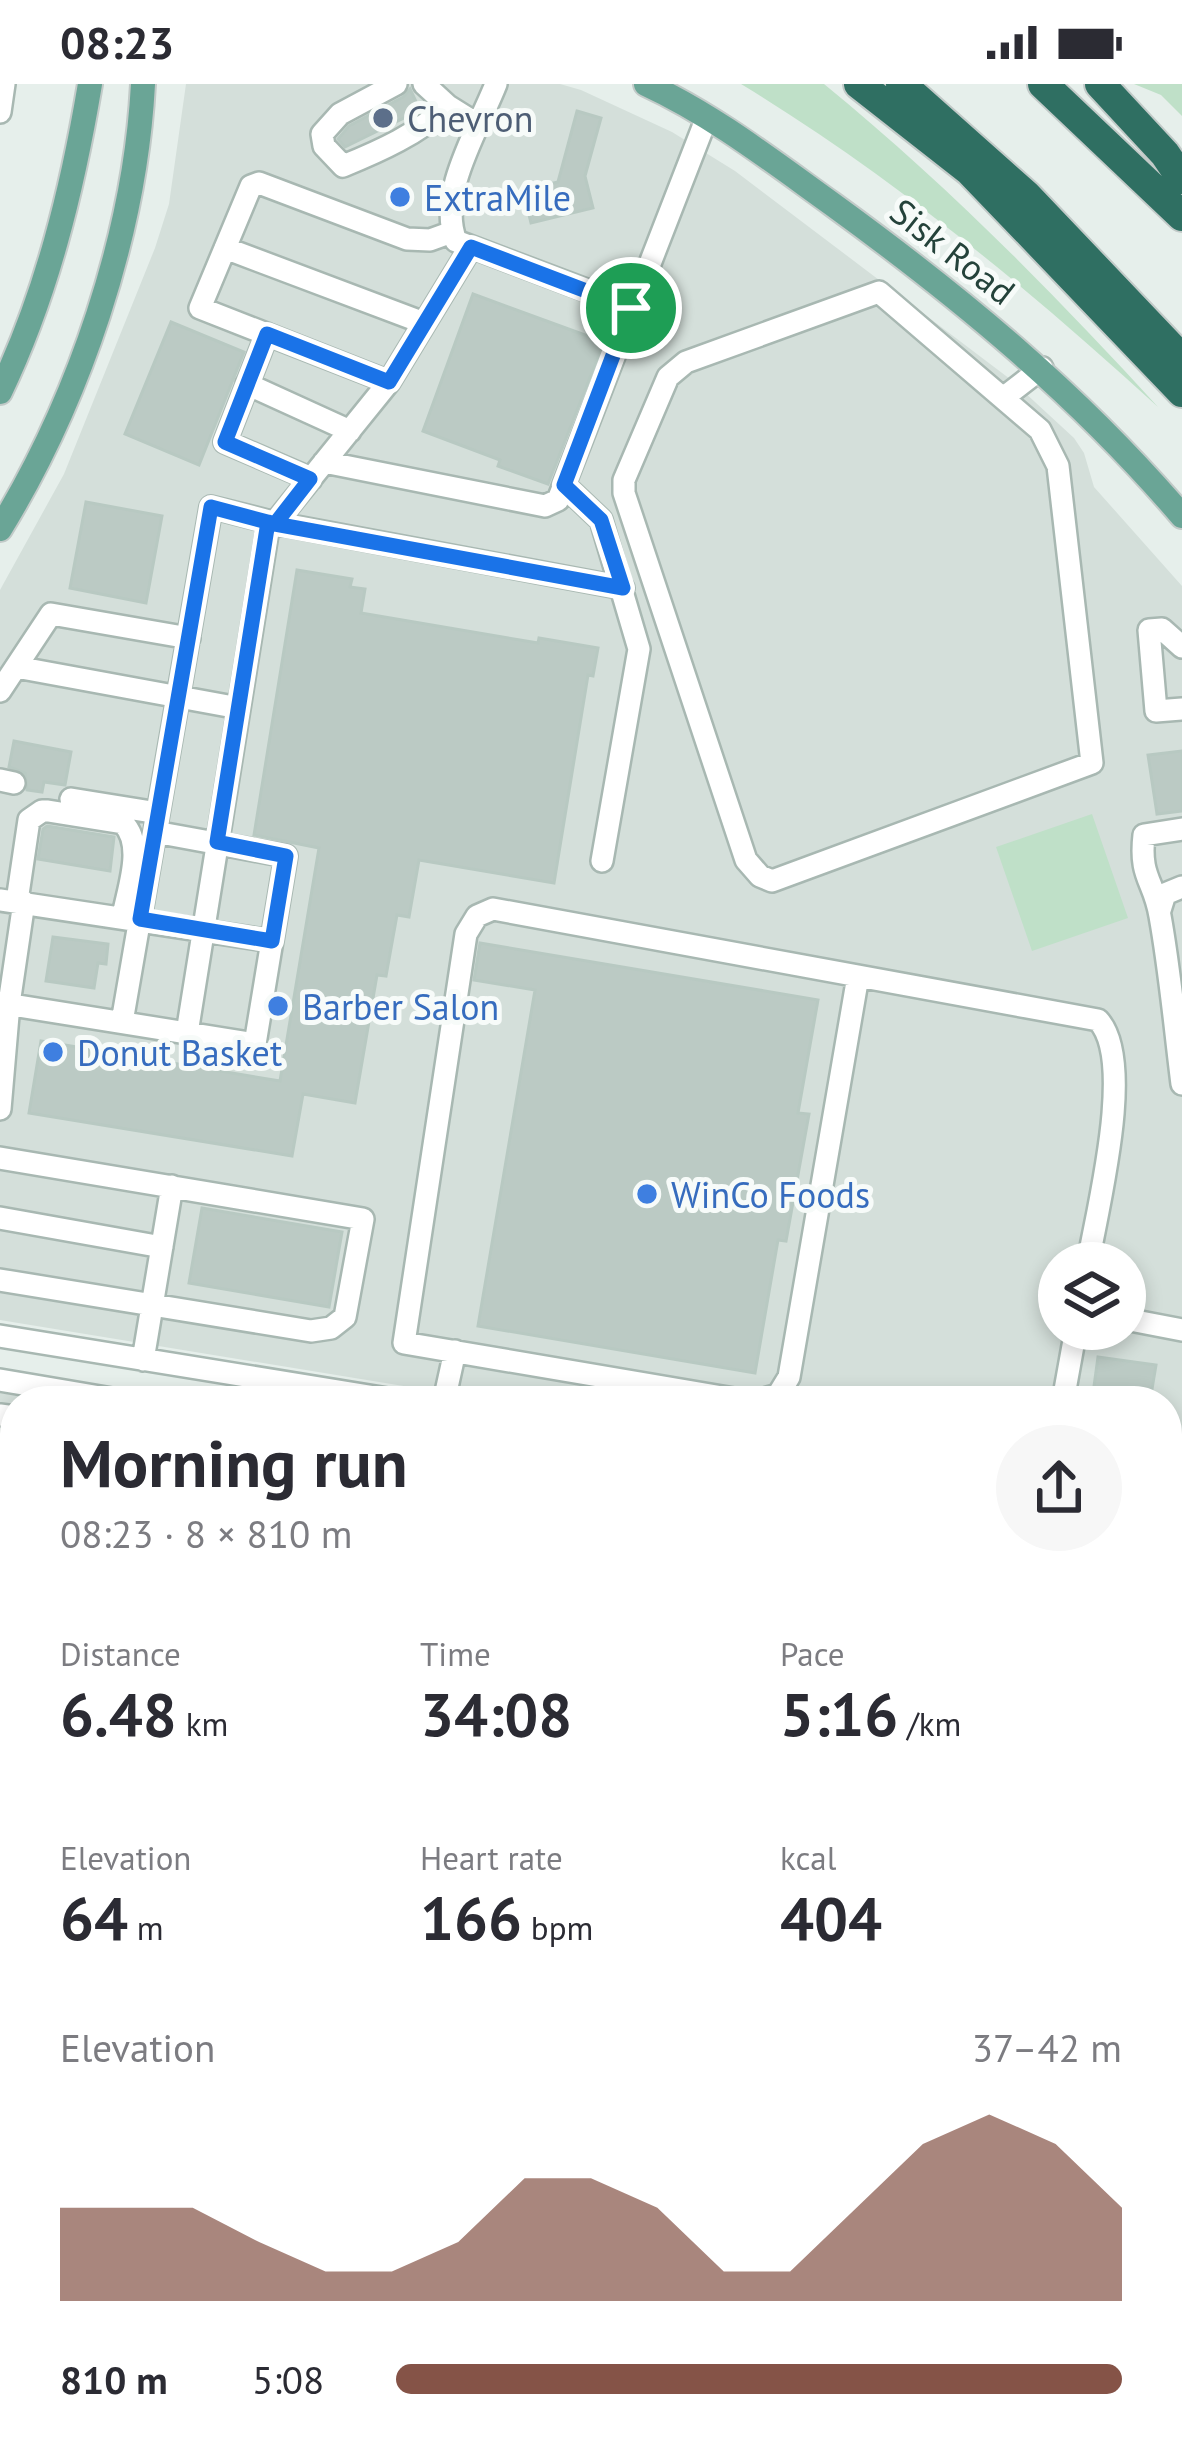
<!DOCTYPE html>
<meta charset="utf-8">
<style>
body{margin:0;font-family:"PT Sans",sans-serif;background:#f7f7f7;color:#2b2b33;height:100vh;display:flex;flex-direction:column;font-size:45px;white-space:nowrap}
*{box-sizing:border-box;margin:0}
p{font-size:39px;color:#7c7c81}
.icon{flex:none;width:66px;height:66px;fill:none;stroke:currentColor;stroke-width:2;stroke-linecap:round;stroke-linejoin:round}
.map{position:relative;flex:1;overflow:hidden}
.panel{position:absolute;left:0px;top:1302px;width:1182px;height:1062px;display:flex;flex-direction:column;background:#fff;border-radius:48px 48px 0 0;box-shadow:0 6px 18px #0003}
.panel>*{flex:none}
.buttons{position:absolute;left:1038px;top:1158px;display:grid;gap:24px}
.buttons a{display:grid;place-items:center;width:108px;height:108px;border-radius:50%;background:#fff;box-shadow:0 6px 18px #0003;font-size:60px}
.pin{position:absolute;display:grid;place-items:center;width:102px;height:102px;color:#fff;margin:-51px;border:6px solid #fff;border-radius:50%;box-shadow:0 3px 12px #0007}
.round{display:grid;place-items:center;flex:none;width:126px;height:126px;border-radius:63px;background:#f7f7f7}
.overview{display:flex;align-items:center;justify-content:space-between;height:204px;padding:0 60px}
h1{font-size:66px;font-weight:800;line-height:90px}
.metrics{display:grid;grid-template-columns:repeat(3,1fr);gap:18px;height:204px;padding:12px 60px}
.metrics div{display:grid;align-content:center}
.metrics b{font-size:60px;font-weight:800}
.metrics small{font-size:33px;font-weight:400}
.metrics p{font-size:33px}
.chart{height:336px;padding:24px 60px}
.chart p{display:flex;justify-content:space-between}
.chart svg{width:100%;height:216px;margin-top:12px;fill:#855347;opacity:.7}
ul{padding:0 60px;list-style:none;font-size:39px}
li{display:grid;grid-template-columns:192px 144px 1fr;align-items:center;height:90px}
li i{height:30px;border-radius:15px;background:#855347}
.status{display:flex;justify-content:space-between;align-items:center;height:84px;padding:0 60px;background:#fff;direction:ltr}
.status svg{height:33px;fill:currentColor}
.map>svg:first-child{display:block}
.built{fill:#d4dfda;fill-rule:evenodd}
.green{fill:#bfe0c8}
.building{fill:#bbcac4;stroke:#b8c9c2;stroke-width:3}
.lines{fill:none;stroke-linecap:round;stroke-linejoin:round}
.minor-casing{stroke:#a8b8b2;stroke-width:26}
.major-casing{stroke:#c2cac8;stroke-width:28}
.highway-casing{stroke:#c2cac8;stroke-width:34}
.minor{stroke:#fff;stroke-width:21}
.major{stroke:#6aa596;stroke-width:24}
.highway{stroke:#2f6f62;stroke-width:30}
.route-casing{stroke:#fff;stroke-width:24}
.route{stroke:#1a73e8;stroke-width:15}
.service-dot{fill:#5c6f8a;stroke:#f7fbf9;stroke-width:4.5}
.shop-dot{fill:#3f7fe0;stroke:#f7fbf9;stroke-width:4.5}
.labels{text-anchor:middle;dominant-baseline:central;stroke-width:10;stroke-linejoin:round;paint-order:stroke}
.service-label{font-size:36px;fill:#4e5e75;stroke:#f7fbf9;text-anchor:start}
.shop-label{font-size:36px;fill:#366cbe;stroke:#f7fbf9;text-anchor:start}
.street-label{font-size:36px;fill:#24423a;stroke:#f7fbf9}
</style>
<div class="status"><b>08:23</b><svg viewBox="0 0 49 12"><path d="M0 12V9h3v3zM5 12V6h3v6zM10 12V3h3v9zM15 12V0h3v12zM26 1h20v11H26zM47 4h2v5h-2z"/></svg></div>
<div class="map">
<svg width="1182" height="2364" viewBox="0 0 1182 2364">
<rect width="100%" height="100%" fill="#e6efeb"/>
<path class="built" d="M186,0H560L581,6L672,48L735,87L1010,295L1074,354L1084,369L1094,403L1182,502V1424L1167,1421V1317H495L0,1236V506L64,390L155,164L169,120ZM1059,1179H1125V1245H1059Z
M0,1309L51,1317H15V1746H10L0,1818Z
M1167,1504L1182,1509V2245L1167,2243Z"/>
<path class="green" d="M741,0H824C945,99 1053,208 1158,323C1027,203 892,92 741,0Z
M1134,0H1182V32L1161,11Z
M1092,730L1128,834L1032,867L996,763Z"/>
<path class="building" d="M410,5L420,26L345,63L338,55L349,42L403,13Z
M577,27L601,34L585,92L593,124L531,139L523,106L558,98Z
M473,210L604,258L548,400L498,382L500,376L423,347Z
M171,238L244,268L199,381L125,350Z
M86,418L162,432L146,519L70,504Z
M297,486L352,495L350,503L365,505L361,529L538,559L539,554L598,564L593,592L588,591L554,799L419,776L409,833L397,831L386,892L377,891L355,1019L303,1010L292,1072L29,1029L41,957L280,997L319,764L254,751Z
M14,657L71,668L65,701L44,698L42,708L27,706L25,689L9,683Z
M1182,667V727L1157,730L1148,671Z
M47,742L114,753L110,787L38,775L43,745Z
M53,853L108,860L106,880L98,879L94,904L46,897Z
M480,859L818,916L798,1029L809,1030L786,1157L778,1156L755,1289L478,1242L535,906L474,896Z
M202,1124L342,1148L329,1223L189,1199Z
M1098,1273L1156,1281L1150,1317H1092Z"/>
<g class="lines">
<g class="minor-casing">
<path id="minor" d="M396,0L340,30L322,50L324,62L343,82C380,67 418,50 448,22
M424,0L448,22L480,42
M496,0C478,46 437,110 456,157L631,223
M0,28L4,0
M225,164L424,239
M879,208L1040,346L1058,382L1092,679L772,797L760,792L746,776L624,409V396L668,293L686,278Z
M267,250L225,358L311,395
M389,298L200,224L251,102L259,99L407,155L430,156L452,148
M247,300L350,347
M1003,314L1042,284
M324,378L545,422L558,416L707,33
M564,401L601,436L639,565L602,777
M275,439L389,298L471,163
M1182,563L1162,545L1149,546L1156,627L1182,625
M16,583L239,624
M0,607L51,530L189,554
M0,696L14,699
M71,715L158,729
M1182,745L1144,751C1139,794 1154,796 1160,832C1170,887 1175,944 1182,1000
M0,816L272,857
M17,817L29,736L42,727H48L123,739C145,761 128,804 123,832
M1160,826L1165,810L1182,803
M0,919L255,960L286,772L155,748
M122,938L211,423L275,439L623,504
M187,949L269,438
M0,1025L9,920L24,818
M0,1074L363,1135L345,1233L331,1244L311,1247L0,1196
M0,1134L162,1163
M1125,1235L1182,1246
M0,1252L400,1317
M143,1276L172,1102
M0,1296L124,1317
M444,1317L455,1267
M746,1317L404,1259L466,850L477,832L493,825L1098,936C1136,976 1097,1126 1088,1179
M757,1317L778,1311L789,1293L858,892
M1063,1317L1076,1245
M0,1331L15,1333
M1182,1362L1177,1399H1182
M0,1410L15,1412
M1167,1451L1182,1453
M1167,1493L1182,1495
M0,1590L15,1593
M1167,1630L1182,1632
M0,1656L15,1658
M0,1709L15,1710
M0,1894L15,1889
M1167,1907L1182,1889
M1167,2212L1182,2214
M0,2361L23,2364
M189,2364L191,2349
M888,2364L889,2349
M1165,2364V2349"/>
</g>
<g class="major-casing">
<path id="major" d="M646,0C713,31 772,77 832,120C960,213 1079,311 1182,432
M0,308C47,210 72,107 90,0
M0,445C79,316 135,151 143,0"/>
</g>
<g class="highway-casing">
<path id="highway" d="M859,0L970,87L1182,308
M901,0L1027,112L1182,275
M1043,0L1182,132
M1100,0L1165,70L1182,95"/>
</g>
<use href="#minor" class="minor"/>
<use href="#major" class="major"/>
<use href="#highway" class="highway"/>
</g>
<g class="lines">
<g class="route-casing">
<path id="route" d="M631,224L471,163L389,298L267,250L225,358L310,395L275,440L268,438L217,758L286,772L272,857L140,835L211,423L275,440L623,504L601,436L564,401L631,224"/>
</g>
<use href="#route" class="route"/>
</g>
<circle class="service-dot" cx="383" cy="34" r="12"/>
<g class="shop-dot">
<circle cx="400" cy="113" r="12"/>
<circle cx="278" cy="922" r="12"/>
<circle cx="53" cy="968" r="12"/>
<circle cx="647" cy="1110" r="12"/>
</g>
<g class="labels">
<g class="service-label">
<text x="407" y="34">Chevron</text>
</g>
<g class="shop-label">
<text x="424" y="113">ExtraMile</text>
<text x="302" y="922">Barber Salon</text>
<text x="77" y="968">Donut Basket</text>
<text x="671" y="1110">WinCo Foods</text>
</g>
<g class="street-label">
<text transform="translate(953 167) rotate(38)">Sisk Road</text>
</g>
</g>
</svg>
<div class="buttons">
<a><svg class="icon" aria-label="layers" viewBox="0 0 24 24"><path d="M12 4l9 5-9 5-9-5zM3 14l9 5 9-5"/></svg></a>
</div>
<div class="pin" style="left:631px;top:224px;background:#1e9e55"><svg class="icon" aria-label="arrive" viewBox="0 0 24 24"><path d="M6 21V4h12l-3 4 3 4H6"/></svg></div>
<section class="panel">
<div class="overview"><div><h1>Morning run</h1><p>08:23 · 8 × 810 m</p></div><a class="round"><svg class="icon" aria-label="share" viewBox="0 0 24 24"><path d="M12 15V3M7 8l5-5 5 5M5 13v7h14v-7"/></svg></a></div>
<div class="metrics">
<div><p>Distance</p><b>6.48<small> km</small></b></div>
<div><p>Time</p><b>34:08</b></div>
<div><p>Pace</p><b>5:16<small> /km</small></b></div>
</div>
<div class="metrics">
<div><p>Elevation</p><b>64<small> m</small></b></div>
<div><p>Heart rate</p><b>166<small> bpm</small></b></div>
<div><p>kcal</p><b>404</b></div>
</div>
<div class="chart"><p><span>Elevation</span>37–42 m</p>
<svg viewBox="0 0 160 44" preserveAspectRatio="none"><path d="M0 44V25L10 25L20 25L30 32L40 38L50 38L60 32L70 19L80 19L90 25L100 38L110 38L120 25L130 12L140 6L150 12L160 25V44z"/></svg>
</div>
<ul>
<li><b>810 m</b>5:08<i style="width:100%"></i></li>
</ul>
</section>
</div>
